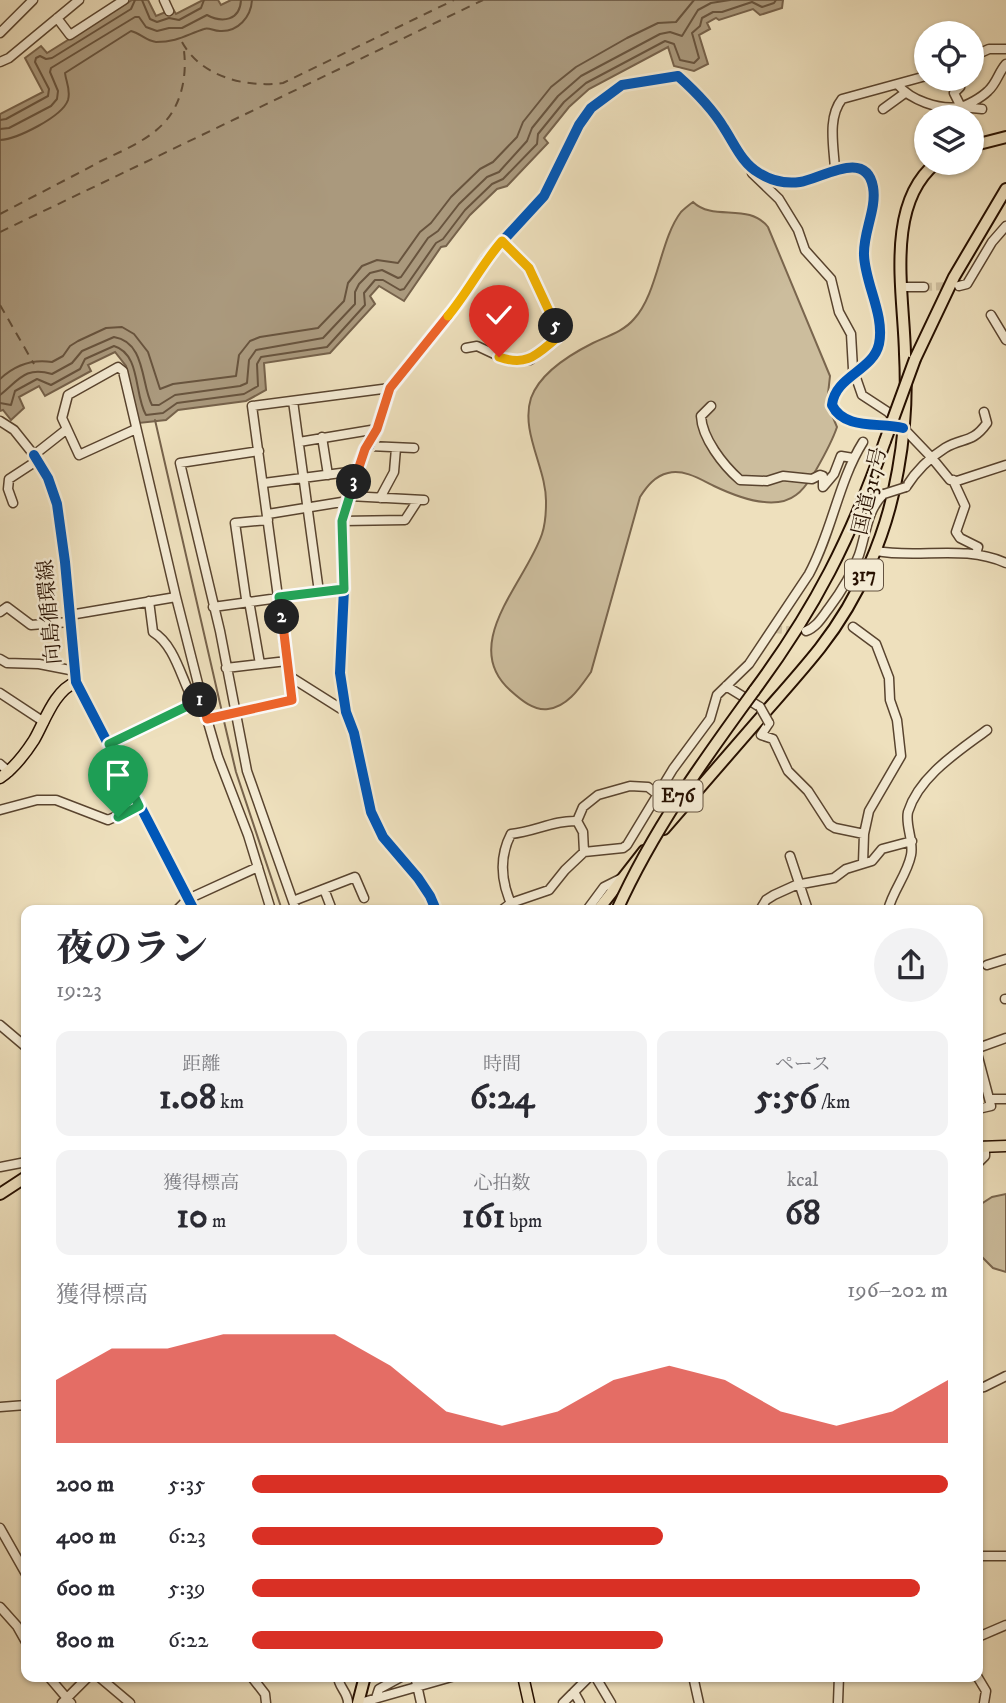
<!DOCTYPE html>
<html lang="ja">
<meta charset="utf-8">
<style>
body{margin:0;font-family:"IM FELL DW Pica","Noto Serif JP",serif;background:#f2f2f3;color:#2b2b33;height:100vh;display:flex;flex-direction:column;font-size:26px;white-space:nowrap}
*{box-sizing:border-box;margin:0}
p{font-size:23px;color:#7c7c81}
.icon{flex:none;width:38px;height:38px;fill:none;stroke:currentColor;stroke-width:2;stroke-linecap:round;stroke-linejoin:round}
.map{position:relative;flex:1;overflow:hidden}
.panel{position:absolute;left:21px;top:905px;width:962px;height:777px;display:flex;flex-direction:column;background:#fff;border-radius:14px;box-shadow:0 2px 5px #0004}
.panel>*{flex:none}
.controls{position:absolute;left:914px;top:21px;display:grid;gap:14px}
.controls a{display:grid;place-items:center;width:70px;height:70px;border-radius:50%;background:#fff;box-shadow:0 2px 5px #0004;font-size:35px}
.pin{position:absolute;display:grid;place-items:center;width:60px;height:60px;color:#fff;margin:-72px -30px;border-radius:50% 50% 50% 0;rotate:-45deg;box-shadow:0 0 7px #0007}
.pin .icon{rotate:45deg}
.km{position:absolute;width:35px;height:35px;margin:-18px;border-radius:50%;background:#222;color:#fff;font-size:19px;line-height:35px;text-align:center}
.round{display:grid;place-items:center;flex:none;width:74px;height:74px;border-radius:37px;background:#f2f2f3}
.head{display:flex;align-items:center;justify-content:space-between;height:119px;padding:0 35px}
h1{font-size:38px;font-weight:800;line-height:52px}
.figures{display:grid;grid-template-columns:repeat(3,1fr);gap:10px;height:119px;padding:7px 35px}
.figures div{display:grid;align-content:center;border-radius:14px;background:#f2f2f3;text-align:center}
.figures b{font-size:35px;font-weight:800}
.figures small{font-size:19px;font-weight:400}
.figures p{font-size:19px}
.chart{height:196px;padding:14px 35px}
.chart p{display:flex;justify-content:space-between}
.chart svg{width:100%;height:126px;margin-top:7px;fill:#d93025;opacity:.7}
ul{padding:0 35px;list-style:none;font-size:23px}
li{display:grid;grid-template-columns:112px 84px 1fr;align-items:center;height:52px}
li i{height:18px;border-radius:9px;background:#d93025}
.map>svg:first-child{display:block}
.green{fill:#ccbd9d;stroke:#7a664e;stroke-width:2}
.water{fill:#aa997d;stroke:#76624b;stroke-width:2}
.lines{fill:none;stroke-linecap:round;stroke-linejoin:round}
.shore{stroke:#68543e;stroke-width:2}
.stream{stroke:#76624b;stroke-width:2}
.ferry{stroke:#624e38;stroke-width:2;stroke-dasharray:9 7;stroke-linecap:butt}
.minor-tunnel{stroke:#d0c1a1;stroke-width:8;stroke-dasharray:8 4;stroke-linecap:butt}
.minor-casing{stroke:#59442f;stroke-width:11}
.major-casing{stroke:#271000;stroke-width:13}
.highway-casing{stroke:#271000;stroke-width:14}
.minor{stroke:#f4ebd4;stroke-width:8}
.major{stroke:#eee0bd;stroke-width:10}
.highway{stroke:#eee0bd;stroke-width:10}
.minor-bridge-casing{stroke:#59442f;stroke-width:11;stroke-linecap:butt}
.highway-bridge-casing{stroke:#271000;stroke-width:14;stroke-linecap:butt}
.minor-bridge{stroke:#f4ebd4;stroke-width:8}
.highway-bridge{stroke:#eee0bd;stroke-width:10}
.cycleway-casing{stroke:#f4ebd4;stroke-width:15}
.cycleway{stroke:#0057b8;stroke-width:10}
.split-1-casing{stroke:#fff;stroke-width:14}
.split-2-casing{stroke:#fff;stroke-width:14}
.split-3-casing{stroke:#fff;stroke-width:14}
.split-4-casing{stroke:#fff;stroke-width:14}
.split-5-casing{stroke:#fff;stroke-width:14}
.split-6-casing{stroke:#fff;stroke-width:14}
.split-1{stroke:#22a559;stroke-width:9}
.split-2{stroke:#f0652b;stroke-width:9}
.split-3{stroke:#22a559;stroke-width:9}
.split-4{stroke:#f0652b;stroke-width:9}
.split-5{stroke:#f5b400;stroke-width:9}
.split-6{stroke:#f5b400;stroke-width:9}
.labels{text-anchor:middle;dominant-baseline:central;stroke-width:5;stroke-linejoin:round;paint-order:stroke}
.shield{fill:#f4ebd4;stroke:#645240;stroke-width:2}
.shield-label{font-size:19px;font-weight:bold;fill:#271000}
.street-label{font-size:21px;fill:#271000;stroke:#f4ebd4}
</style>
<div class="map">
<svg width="1006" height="1703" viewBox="0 0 1006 1703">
<rect width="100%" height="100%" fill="#eee0bd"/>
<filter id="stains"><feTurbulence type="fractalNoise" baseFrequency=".00286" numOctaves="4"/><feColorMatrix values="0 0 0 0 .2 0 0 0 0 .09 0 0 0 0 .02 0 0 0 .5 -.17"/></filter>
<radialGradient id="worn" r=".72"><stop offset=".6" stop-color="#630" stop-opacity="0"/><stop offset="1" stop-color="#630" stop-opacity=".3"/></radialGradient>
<path class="green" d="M693,202C714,222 748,202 768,227L830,376L827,403L837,427C832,442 824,456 816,470C810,479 805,489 796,495C774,512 735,496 714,486C700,479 684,469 668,473C655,476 647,486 640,497L591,672C581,686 568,707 548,709C534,711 521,700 511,691C458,645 526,582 542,534C545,525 546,512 546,503C547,469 520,432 531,398C540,373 571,354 593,343C608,336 624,331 634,319C658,293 660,239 681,212C684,209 689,205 693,202Z
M1006,1194V1272L993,1268L978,1253V1206L992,1197Z"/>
<path class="water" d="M132,0H148L156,16L173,9L176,14L203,0H218L221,5L231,0H783L782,8L760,15L753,9L719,20L716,18L707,23L710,29L699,35L708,64L694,71L674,66L668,47L589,89L569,107L544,138L548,143L507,186L497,189L470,215L446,246L441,247L404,301L379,286L370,296L375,304L330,353L264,363L266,390L246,401L178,410L166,420L139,423L126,366L115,352L88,365L91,371L45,396L39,386L19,397L24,408L11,420L3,410L0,411V114L43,92L25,58L41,46L47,53Z"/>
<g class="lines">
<path class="shore" d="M142,0L150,19L157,22L169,18L179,20L201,8L204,0
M0,120L6,119L48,96L49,89L35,62L36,58L40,56L46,59L52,58L131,9L135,0
M0,129L9,128L51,106L57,99L58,91L50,72L51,68L135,17H139L146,27L157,31L169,28H182L207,15C222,23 240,21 241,0
M0,140C17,139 62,117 68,100C71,90 66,82 65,73L131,31C140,33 146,41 156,42C177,42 186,35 204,29C209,27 213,31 220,31C238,32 251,17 252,0
M0,379C15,365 33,359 52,362L63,356L70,346L78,341L106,328L122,327L134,334L148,352L160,389L173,384L236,376L239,355L250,341L260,337L318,328L344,301L348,283L362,266L377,260L398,263L420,232L431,223L451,197L480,169L493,162L517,137L523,122L551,87L576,67L627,38L658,23L676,22L694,0
M0,395C19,380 25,366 52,374L72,363L82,351L114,337C146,342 141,385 152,405H159L175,395L240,386L247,383L249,360L256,350L323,338L355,304V292L359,284L370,273L382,270L398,278L401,277L428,238L438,231L459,204L487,177L499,172L527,141L532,128L558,96L581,76L660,34L670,32L682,36L698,10L711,3L730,0
M0,403L11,405L15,391L37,379L51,385L80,369L85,359L114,346C141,354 134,395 146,415L163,413L177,403L244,394L258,386L257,364L261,357L327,347L365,305L364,293L375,280H383L400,290L404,289L436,243L443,239L465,210L492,184L503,179L537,144L538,134L564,102L586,83L665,41L674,44L680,60L694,63L699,58L692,33L700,26L702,18L713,12H722L752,2L762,7L774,3L776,0"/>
<path class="stream" d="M155,420L222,712
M223,717L236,772L282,910"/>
<path class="ferry" d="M182,42C201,77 246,88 283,83L454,0
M0,214C34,196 68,179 101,161C122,151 146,141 162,125C183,104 188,72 183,44
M0,232L483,0
M0,305L34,364"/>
<path class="minor-tunnel" d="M924,287L952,286
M774,629L799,631"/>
<g class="minor-casing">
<path id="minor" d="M164,0L169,11
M57,18L70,35L124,0
M0,33L33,0
M971,57L989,49H1006
M0,62L9,58L79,0
M955,79L960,87L954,93L961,107L982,109
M898,85C911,100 938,110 959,107C967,106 982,97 988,91C997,83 998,73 1006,64
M883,109L905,93
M835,170C834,147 827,118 842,99L926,76
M752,173L779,199L798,230L805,250L831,279L839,312L851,334L853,369L862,395L888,412L932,458L950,480L957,481L1006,465
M959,286L967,284L992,242L1006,226
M903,287H924
M991,315L1006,340
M466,348L477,346L507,360H530L558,337L555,323L529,268L502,241
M293,401L319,592
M711,406L701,416C702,438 723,465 740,480L767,481L783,476L812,479L820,475L823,476V487L834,474L841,456L853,458
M0,421L14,430L34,455L67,429
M136,429L79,455L62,418L68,395L118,367L123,371L176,597L207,719L218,757L248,835L271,910
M322,437L328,475
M299,442L377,429
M369,446L414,448
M259,451L180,463L220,631L247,771L296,910
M953,480L965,506L956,532L960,538L978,547L976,554
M264,483L356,471
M906,487C916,471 929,458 945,448C963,437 972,444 987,423L984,412
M349,496L424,500
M380,498L394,472L396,448
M13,503L8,489L9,479L38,460
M268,514L348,501
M342,521L405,520L418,500
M876,551C920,559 963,544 1006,563
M149,601L153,632C173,644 180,673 190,694L202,699
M213,607L344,589
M0,612L7,607L31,625L70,622
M70,615L176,597
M853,627L876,644L889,678L890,700L897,720L901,756L869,811L864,834L863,863
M806,631C817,627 822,617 829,608C841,592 852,574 859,555C866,535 867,509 884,494
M0,659L7,663L39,664L75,671
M260,664L249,601L246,599L235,523L268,520
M226,668L287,661
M289,676L346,712
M726,686L760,707
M0,693L44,722
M207,719L292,700L252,406L390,388
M769,723L761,735L773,739L788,771L808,791L830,825L835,828L864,834
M109,744L202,699
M0,764L9,772
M0,810L37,800H56L108,820L139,806
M577,821L583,807L598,795L630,786L648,787L657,794
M790,856L808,910
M324,889L332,910
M293,901L355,877L364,898
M177,910L188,899L258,867
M436,910L430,896L418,878L383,837L371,812L354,733L346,712L340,673L344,589L342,521L356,471L365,449L369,446L377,429L390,388L464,296L486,259L544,196L579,125L591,108L622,85L678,76C696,92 712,108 724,128C735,145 742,163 759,173C772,181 786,184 800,182C821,179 866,148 873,187C877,209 863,232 864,255C865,284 885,315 879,344C873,371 835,376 832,405C844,430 879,422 903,428
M502,910L511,903L549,890L565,870L584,852L623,848L627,845L673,769L710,719L717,695L749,664L809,574C832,532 838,482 863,442
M514,910C502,886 498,859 511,834C534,832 554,820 577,821L583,832L584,852
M587,910L604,887L622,878
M760,910L766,900L774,895L796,885L834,878L846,869L872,861L882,849L912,841
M888,910C893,890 907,875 911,855C914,841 905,825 908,812C919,776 959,751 987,730
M987,965L1006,959
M1005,999H1006
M0,1025L26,1047
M978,1048L1006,1038
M978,1057L991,1106L978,1109
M990,1099H1006
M978,1163L985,1156V1146
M0,1167L26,1162
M978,1388L984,1387L1006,1376
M0,1407L26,1405
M0,1528L26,1574
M978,1556H1006
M0,1607L17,1626L26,1642
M978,1637L1006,1625
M48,1676L71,1703
M98,1676L130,1703
M251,1676L265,1694L266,1703
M338,1676C338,1687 348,1692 348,1703
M415,1676L421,1703
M595,1676L611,1703
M693,1676L699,1703
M977,1676L986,1691L984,1703
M574,1692L580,1703
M376,1698L379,1689L403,1676
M62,1703L89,1676
M360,1703L455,1676
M563,1703L590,1676
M838,1703L839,1676"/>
</g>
<g class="major-casing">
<path id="major" d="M34,455L48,478L57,504L65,562L76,682L194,910
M0,778C13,769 25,754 34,740C45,721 54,691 76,682
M978,1147L1006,1146
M523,1676L529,1703"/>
</g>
<g class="highway-casing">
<path id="highway" d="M971,146L1006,137
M915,359L954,277L1006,189
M754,691C815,609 851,538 885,441
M664,829C696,792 729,754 761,717C781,694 801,672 820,648C860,597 887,534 898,470C905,432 907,392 905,354C904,295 884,205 936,163
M598,910L644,851
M0,1194L26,1177
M358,1703L365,1676"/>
</g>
<use href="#minor" class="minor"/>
<use href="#major" class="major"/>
<use href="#highway" class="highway"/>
<g class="minor-bridge-casing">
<path id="minor-bridge" d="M884,494L906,487
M760,707L769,723"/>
</g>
<g class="highway-bridge-casing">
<path id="highway-bridge" d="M885,441L915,359
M617,910C653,830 703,761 754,691"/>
</g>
<use href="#minor-bridge" class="minor-bridge"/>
<use href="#highway-bridge" class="highway-bridge"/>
<g class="cycleway-casing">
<path id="cycleway" d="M34,455L48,478L57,504L65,562L76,682L194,910
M436,910L430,896L418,878L383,837L371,812L354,733L346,712L340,673L344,589L342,521L356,471L365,449L369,446L377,429L390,388L464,296L486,259L544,196L579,125L591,108L622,85L678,76C696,92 712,108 724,128C735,145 742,163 759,173C772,181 786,184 800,182C821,179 866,148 873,187C877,209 863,232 864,255C865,284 885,315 879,344C873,371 835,376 832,405C844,430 879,422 903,428"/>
</g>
<use href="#cycleway" class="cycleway"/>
</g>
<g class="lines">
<g class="split-1-casing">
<path id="split-1" d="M118,817L139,806L109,744L200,700"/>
</g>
<g class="split-2-casing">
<path id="split-2" d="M200,700L202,699L207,719L292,700L282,617"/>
</g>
<g class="split-3-casing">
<path id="split-3" d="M282,617L279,597L344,589L342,521L354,482"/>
</g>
<g class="split-4-casing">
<path id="split-4" d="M354,482L365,449L377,429L390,388L448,316"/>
</g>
<g class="split-5-casing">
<path id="split-5" d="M448,316C468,292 482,264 502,241L529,268L556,326"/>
</g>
<g class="split-6-casing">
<path id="split-6" d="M499,357C528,367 537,354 558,337L556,326"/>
</g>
<use href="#split-1" class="split-1"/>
<use href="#split-2" class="split-2"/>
<use href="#split-3" class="split-3"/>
<use href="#split-4" class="split-4"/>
<use href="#split-5" class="split-5"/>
<use href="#split-6" class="split-6"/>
</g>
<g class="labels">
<g class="shield">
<rect x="845" y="559.5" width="38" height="31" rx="5"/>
<rect x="653.5" y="780.5" width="49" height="31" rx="5"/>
</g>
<g class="shield-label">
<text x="864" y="575">317</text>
<text x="678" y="796">E76</text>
</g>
<g class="street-label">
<text transform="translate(870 491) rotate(-77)">国道317号</text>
<text transform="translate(50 612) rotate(-95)">向島循環線</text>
</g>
</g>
<rect width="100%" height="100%" filter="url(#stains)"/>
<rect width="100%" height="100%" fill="url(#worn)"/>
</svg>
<div class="controls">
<a><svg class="icon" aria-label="locate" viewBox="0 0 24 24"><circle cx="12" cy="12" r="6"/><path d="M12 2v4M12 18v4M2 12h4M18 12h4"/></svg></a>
<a><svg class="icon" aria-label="layers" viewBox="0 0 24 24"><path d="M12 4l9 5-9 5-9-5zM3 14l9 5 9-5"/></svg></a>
</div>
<div class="pin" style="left:118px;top:817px;background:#1e9e55"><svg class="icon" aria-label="arrive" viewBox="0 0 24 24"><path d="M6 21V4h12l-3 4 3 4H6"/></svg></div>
<div class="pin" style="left:499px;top:357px;background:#d93025"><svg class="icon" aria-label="check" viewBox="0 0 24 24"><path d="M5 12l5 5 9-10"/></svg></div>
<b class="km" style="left:200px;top:700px">1</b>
<b class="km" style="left:282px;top:617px">2</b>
<b class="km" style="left:354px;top:482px">3</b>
<b class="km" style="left:556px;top:326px">5</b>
<section class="panel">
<div class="head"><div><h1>夜のラン</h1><p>19:23</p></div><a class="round"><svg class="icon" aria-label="share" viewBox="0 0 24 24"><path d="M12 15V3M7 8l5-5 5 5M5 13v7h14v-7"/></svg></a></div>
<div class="figures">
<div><p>距離</p><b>1.08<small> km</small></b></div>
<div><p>時間</p><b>6:24</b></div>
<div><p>ペース</p><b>5:56<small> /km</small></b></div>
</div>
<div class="figures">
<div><p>獲得標高</p><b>10<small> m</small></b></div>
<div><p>心拍数</p><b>161<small> bpm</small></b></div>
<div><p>kcal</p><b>68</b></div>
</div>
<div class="chart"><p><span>獲得標高</span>196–202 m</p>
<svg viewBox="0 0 160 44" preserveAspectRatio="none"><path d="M0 44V22L10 11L20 11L30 6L40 6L50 6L60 17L70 33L80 38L90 33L100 22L110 17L120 22L130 33L140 38L150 33L160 22V44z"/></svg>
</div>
<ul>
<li><b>200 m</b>5:35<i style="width:100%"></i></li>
<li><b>400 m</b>6:23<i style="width:59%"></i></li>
<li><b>600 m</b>5:39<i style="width:96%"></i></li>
<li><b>800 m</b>6:22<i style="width:59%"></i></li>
</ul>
</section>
</div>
